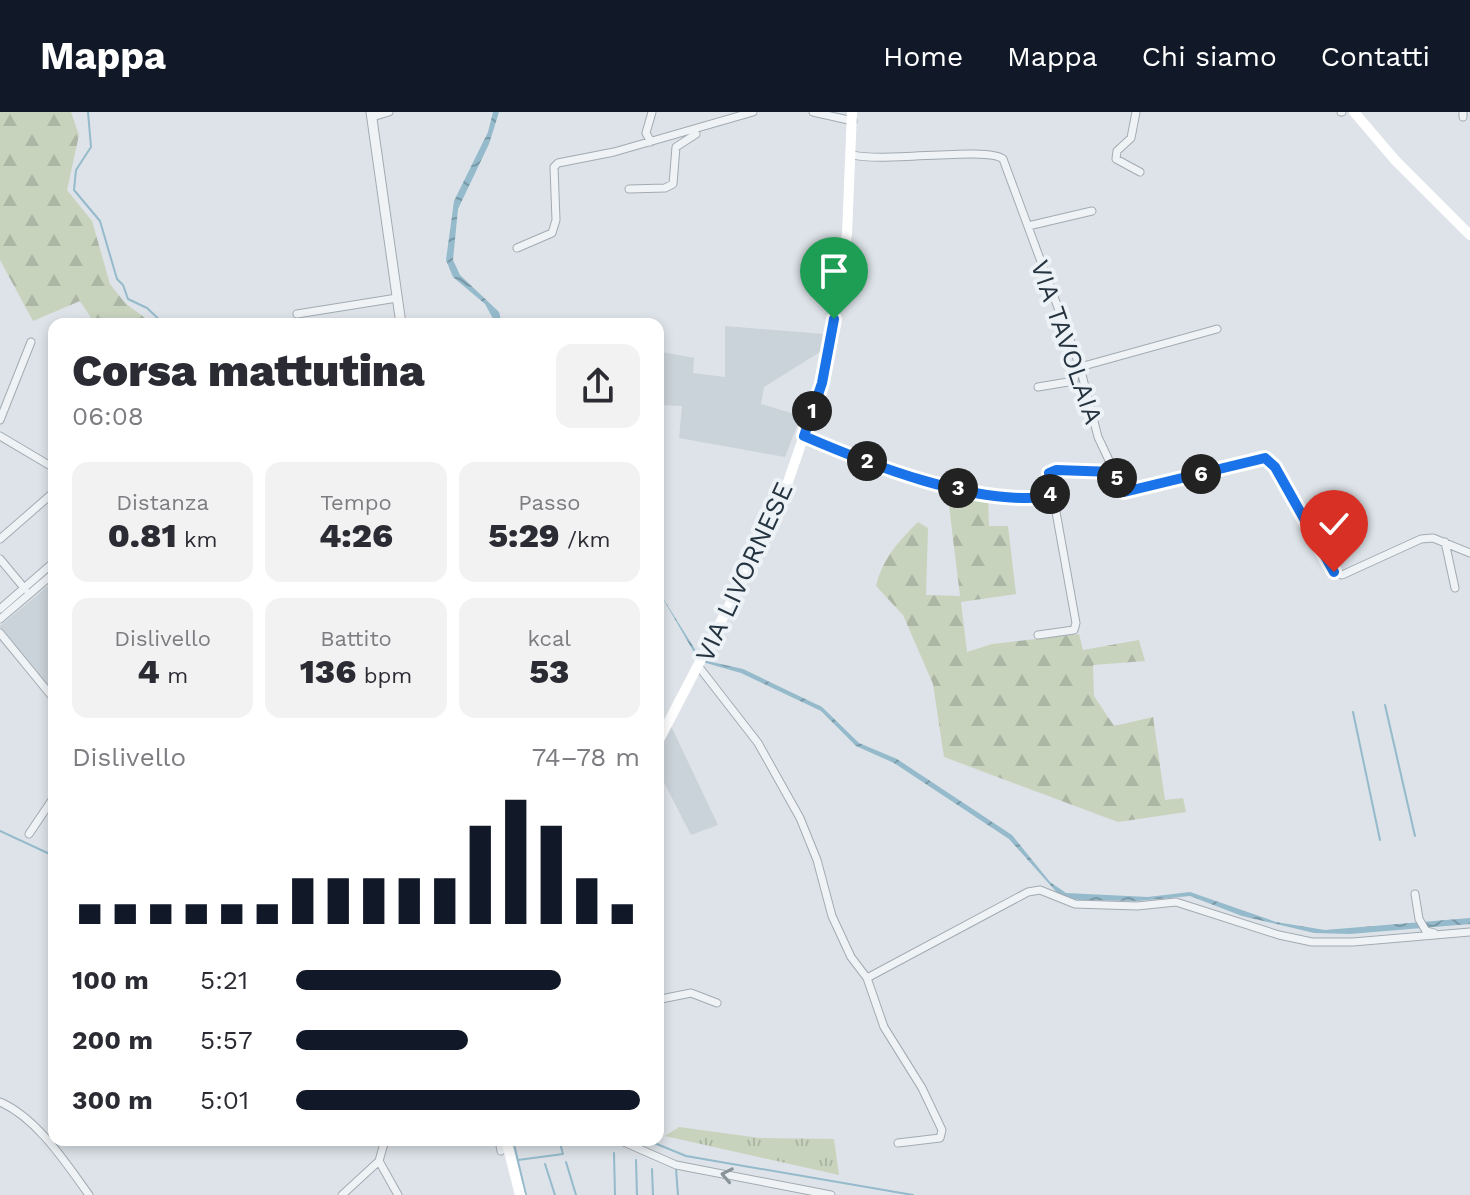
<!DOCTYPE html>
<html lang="it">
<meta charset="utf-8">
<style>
body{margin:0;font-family:"Work Sans",sans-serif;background:#f2f2f3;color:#2b2b33;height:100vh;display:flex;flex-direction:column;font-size:30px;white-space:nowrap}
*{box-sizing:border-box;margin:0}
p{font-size:26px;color:#7c7c81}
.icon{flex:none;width:44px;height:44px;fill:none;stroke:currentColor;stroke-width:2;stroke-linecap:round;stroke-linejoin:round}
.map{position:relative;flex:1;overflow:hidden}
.details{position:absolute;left:48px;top:206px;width:616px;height:828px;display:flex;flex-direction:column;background:#fff;border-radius:16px;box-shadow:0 4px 12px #0003}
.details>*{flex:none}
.pin{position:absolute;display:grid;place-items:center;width:68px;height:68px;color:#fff;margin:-82px -34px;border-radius:50% 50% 50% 0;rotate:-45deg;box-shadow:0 0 8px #0007}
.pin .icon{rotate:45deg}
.km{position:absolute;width:40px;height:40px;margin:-20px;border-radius:50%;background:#222;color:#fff;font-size:22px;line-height:40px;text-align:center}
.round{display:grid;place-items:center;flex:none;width:84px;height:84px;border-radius:16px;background:#f2f2f3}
.head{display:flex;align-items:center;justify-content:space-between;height:136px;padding:0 24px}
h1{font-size:44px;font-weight:800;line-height:60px}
.stats{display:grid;grid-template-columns:repeat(3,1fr);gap:12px;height:136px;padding:8px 24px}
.stats div{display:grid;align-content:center;border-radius:16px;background:#f2f2f3;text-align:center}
.stats b{font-size:34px;font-weight:800}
.stats small{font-size:22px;font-weight:400}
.stats p{font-size:22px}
.chart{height:224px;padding:16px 24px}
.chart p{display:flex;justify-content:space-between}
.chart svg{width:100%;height:144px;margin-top:8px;stroke:#111827;stroke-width:6}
ul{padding:0 24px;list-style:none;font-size:26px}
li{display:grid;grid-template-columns:128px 96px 1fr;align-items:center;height:60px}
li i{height:20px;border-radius:10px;background:#111827}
header{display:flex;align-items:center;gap:48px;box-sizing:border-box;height:112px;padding:0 40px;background:#111827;color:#fff}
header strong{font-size:38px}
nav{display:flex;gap:44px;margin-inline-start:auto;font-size:28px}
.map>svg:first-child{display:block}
.built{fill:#cbd3da}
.grass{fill:url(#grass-tufts)}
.forest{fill:url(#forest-firs)}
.water{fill:url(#water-waves)}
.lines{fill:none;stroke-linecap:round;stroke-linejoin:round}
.stream{stroke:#94bacb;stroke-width:2}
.minor-casing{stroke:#a2abb2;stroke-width:9}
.tertiary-casing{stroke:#a2abb2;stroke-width:11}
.minor{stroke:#f0f3f6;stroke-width:7}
.tertiary{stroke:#f0f3f6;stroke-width:9}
.secondary{stroke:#fff;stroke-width:10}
.oneway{stroke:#8a949b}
.route-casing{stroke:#fff;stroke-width:16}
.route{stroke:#1a73e8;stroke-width:10}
.labels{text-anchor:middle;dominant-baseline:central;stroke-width:8;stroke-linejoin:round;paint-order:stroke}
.street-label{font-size:26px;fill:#253440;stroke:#ecf2f6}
</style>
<header>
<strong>Mappa</strong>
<nav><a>Home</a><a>Mappa</a><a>Chi siamo</a><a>Contatti</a></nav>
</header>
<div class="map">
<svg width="1470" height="1083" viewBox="0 0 1470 1083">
<defs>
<pattern id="grass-tufts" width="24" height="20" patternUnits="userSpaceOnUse" patternTransform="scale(2)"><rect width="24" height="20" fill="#c7d3bd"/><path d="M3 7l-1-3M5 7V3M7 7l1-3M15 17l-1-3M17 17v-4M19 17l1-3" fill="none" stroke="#abb6a4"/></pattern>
<pattern id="forest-firs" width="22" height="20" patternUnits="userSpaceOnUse" patternTransform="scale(2)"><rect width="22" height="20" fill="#c7d3bd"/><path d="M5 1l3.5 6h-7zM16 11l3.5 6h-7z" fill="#abb6a4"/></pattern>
<pattern id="water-waves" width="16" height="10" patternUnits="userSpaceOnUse" patternTransform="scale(2)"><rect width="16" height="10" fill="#94bacb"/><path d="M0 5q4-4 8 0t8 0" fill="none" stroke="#7998a6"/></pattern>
</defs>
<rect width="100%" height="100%" fill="#dde3e8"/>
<path class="built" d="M725,214L824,222L820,240L764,275L761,292L801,304L785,345L679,326L682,294L658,293L662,240L694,246L693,261L725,265Z
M54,469V591L0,529V514Z
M671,614L718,713L691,723L658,659V637Z"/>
<path class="grass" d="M679,1015L760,1026L834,1027L839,1063L665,1024Z"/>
<path class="forest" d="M0,0H71L79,23L67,78L92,109L110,172L125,191L153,212H95L80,189L33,209L0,148Z
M947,377L988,386L989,414H1008L1016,482L961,490L967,540L992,532L1079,522L1083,538L1139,528L1145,549L1093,553L1094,584L1114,614L1153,605L1165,688L1183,686L1186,700L1118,710L944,645L933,572L903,503L876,474C883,446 898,430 918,410L928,416L926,483L960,484Z"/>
<path class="water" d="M493,0H499L489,32L458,97L453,148L460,163L499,200L502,212H496L485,192L453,165L446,148L454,89L488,20Z
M658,478L696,539L707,549L743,557L822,595L859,631L897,647L1012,723L1050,770L1066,781L1148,785L1190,780L1276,810L1325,818L1470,806V812L1350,822L1314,821L1242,804L1190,784L1137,789L1079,788L1060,784L1009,727L894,651L856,634L821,599L741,561L699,549Z"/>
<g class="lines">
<path class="stream" d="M88,0L91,35L76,58L74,78L100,109L117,167L123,173L128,187L147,196L164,212
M1385,593L1415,724
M1353,600L1380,728
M0,719L54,744
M513,1028L526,1083
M647,1028L686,1044L913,1083
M614,1041L615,1083
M518,1048L563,1042L559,1028
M636,1048L637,1083
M566,1050L576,1083
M545,1052L555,1083
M652,1057L653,1083
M676,1057L678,1083"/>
<g class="minor-casing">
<path id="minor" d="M813,0L853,9
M1136,0L1131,26L1117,39L1116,47L1140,60
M1341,0H1342
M1463,0V5
M372,5L389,0
M651,30L646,21L652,0
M853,43C885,51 988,34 1003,47L1080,255L1098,325L1124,380L1265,346L1275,355L1334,460L1342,463L1421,427L1433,426L1470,441
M629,77L665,76L673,72L676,35L696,22
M1028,114L1092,99
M517,136L552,121L556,108L554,55L558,51L614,40L753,0
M297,202L397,186
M1080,255L1217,217
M1038,275L1074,269L1076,253
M0,308L31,230
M0,324L54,356
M804,324C839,339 1027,411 1051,380
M0,427L54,380
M1445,430L1455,476
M0,447L25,477
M0,497L54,450
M0,507L54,461
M0,521L54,587
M1038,523L1074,518L1076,511L1049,361L1056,358L1114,360
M699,555L758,631L800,706L817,748L832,804L851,845L867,866L884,915L922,976L942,1018L940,1026L898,1031
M29,722L54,685
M1415,782L1419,807L1426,819L1434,821
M867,866L1028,780L1040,778L1075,792L1137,794L1176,790L1279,823L1312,830H1353L1470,820
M658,885L661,887L691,881L717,891
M0,990C37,1006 66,1051 89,1083
M499,1028L501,1039
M619,1028L676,1053L831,1083
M379,1049L398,1083
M342,1083L379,1049L385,1028"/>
</g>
<g class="tertiary-casing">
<path id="tertiary" d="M371,0L401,212"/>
</g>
<use href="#minor" class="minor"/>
<use href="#tertiary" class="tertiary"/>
<path class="secondary" d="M1354,0L1395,48L1470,123
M658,630L777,402L822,271L847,122L852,0
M506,1028L520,1083"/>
</g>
<defs><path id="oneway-chevron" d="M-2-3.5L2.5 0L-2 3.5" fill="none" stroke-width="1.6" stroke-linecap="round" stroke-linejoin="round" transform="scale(2)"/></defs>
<use class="oneway" href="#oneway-chevron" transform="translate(727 1063) rotate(-169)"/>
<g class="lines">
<g class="route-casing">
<path id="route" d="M834,207L822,271L804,324C871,353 973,393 1046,385L1051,380L1049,361L1056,358L1114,360L1124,380L1265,346L1275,355L1334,460"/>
</g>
<use href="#route" class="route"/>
</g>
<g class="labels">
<g class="street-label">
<text transform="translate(1067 230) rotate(71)">VIA TAVOLAIA</text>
<text transform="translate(744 460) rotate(-65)">VIA LIVORNESE</text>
</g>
</g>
</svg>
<div class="pin" style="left:834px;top:207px;background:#1e9e55"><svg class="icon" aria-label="arrive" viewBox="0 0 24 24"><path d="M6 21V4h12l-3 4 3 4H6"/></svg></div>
<div class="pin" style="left:1334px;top:460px;background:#d93025"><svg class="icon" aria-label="check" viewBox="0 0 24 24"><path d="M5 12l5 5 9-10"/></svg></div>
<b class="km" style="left:812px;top:299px">1</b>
<b class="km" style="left:867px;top:349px">2</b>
<b class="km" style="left:958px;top:376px">3</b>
<b class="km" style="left:1050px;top:382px">4</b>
<b class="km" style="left:1117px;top:366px">5</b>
<b class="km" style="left:1201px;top:362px">6</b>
<section class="details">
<div class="head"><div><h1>Corsa mattutina</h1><p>06:08</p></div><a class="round"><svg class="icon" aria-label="share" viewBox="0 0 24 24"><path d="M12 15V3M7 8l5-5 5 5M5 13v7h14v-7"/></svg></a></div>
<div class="stats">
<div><p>Distanza</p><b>0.81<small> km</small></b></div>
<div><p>Tempo</p><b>4:26</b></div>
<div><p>Passo</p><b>5:29<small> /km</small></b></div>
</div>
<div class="stats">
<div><p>Dislivello</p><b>4<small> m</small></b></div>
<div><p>Battito</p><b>136<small> bpm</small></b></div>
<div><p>kcal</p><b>53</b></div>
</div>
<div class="chart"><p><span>Dislivello</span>74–78 m</p>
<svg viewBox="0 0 160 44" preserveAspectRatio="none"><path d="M5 44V38M15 44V38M25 44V38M35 44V38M45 44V38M55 44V38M65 44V30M75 44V30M85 44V30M95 44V30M105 44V30M115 44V14M125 44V6M135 44V14M145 44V30M155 44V38"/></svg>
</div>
<ul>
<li><b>100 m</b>5:21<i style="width:77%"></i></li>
<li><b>200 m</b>5:57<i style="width:50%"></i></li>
<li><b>300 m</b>5:01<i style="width:100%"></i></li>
</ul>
</section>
</div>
